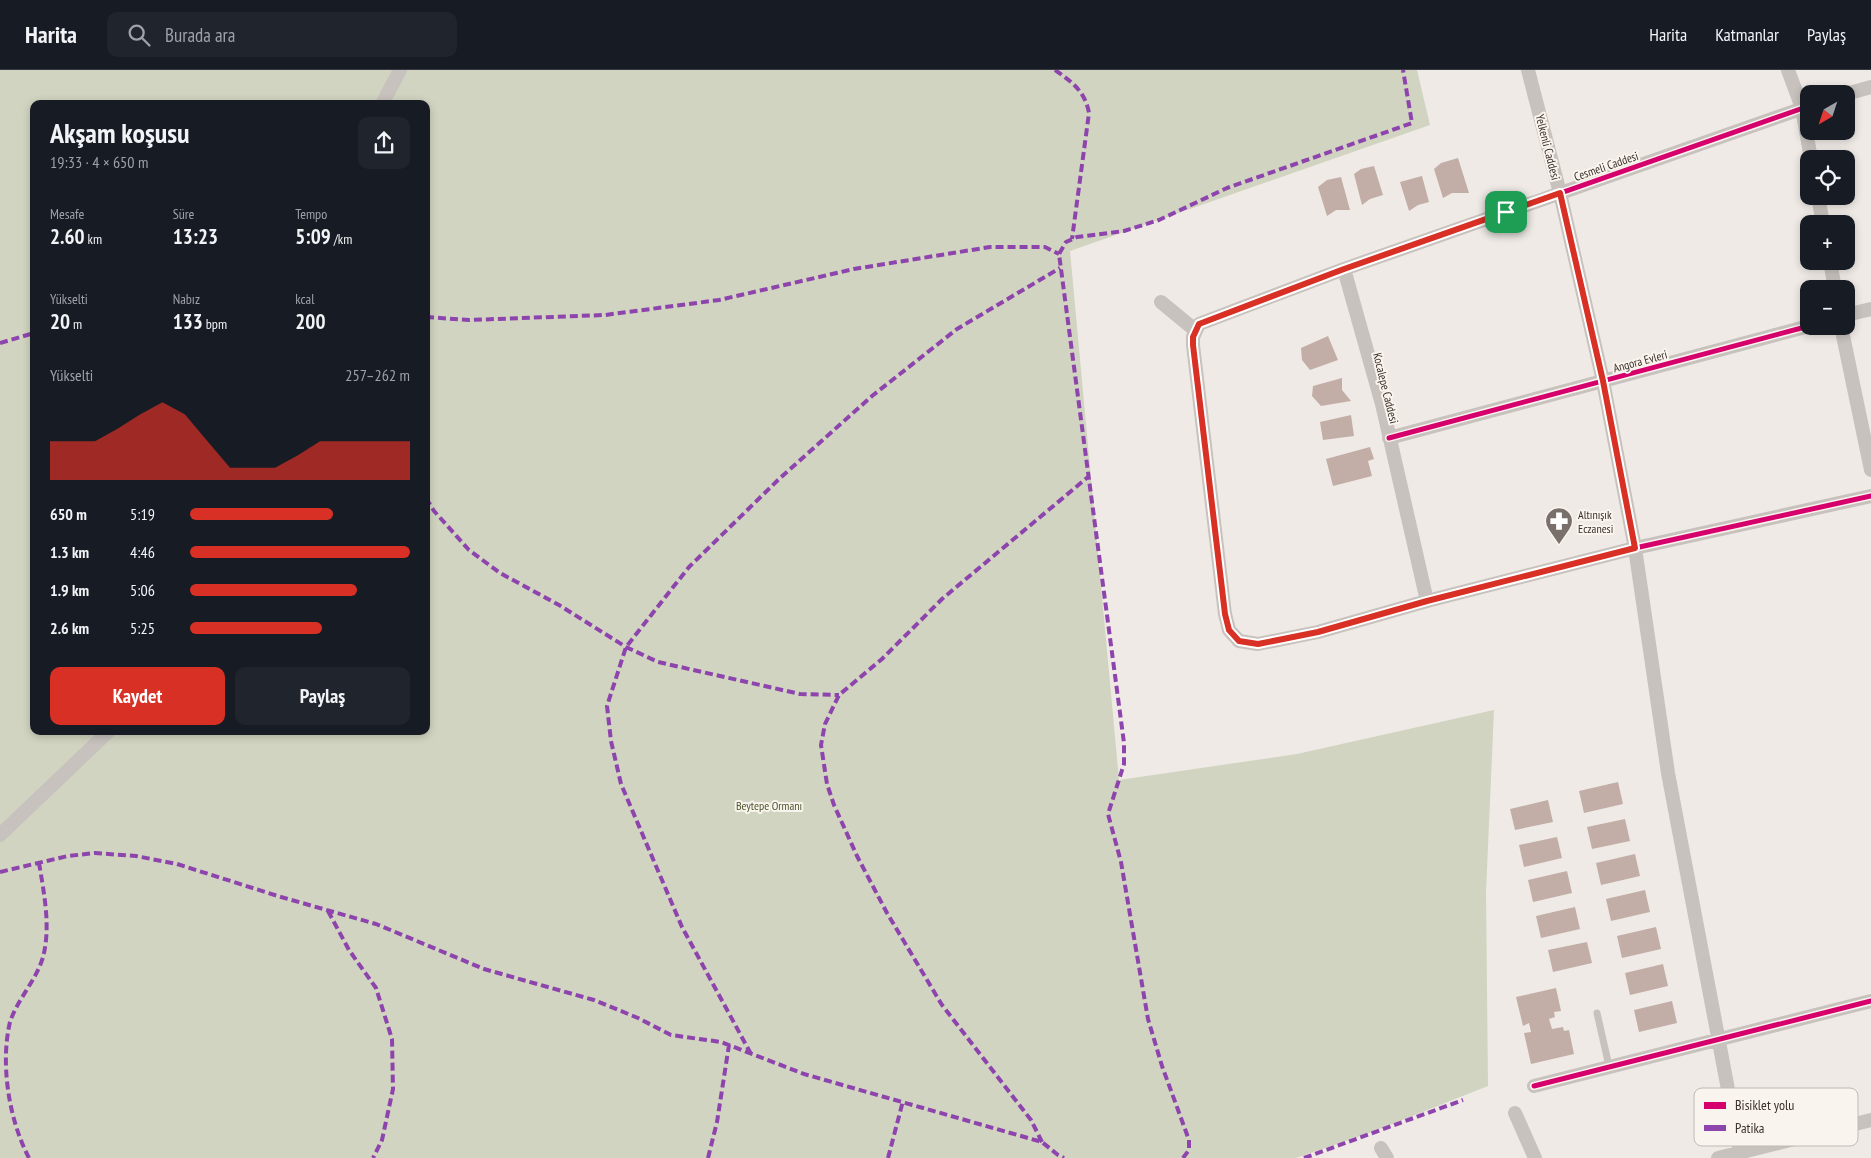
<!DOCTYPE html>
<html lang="tr">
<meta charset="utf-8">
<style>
body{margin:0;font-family:"PT Sans Narrow",sans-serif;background:#20242c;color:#f1f3f6;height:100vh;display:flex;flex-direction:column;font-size:19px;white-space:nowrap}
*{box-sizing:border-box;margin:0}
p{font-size:16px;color:#9ea1a6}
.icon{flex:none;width:28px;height:28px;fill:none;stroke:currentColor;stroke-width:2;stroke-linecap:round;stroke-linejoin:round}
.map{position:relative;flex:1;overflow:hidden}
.drawer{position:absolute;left:30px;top:30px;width:400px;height:635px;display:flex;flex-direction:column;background:#171b24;border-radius:10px;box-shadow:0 2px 8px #0003}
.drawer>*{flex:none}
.needle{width:32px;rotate:219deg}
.buttons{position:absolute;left:1800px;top:15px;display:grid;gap:10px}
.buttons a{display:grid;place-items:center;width:55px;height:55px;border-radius:10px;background:#171b24;box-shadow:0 2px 8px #0003;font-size:25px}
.pin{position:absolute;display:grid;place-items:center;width:42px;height:42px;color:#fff;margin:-21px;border-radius:10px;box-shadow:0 2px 8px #0006}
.round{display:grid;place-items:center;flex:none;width:52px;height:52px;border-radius:10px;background:#20242c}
.summary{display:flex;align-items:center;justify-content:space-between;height:85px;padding:0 20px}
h1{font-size:28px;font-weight:600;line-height:38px}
.stats{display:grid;grid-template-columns:repeat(3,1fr);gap:8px;height:85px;padding:5px 20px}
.stats div{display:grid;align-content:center}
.stats b{font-size:21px;font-weight:600}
.stats small{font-size:14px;font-weight:400}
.stats p{font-size:14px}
.chart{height:140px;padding:10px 20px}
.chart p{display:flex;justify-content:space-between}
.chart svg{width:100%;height:90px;margin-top:5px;fill:#d93025;opacity:.7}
.cta{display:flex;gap:10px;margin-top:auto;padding:10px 20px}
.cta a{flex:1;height:58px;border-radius:10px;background:#d93025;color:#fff;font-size:20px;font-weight:600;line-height:58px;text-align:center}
.cta a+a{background:#20242c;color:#f1f3f6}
ul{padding:0 20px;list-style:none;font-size:16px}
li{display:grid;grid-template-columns:80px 60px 1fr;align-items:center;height:38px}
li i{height:12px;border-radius:6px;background:#d93025}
header{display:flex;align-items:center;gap:30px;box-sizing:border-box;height:70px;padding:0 25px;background:#171b24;border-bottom:1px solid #363941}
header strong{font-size:24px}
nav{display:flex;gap:28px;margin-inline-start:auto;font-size:18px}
.search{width:350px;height:45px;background:#20242c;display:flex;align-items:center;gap:12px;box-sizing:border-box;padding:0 18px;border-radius:10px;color:#9ea1a6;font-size:19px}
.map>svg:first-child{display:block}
.green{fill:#d1d4c0;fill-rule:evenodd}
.building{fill:#c2aea7}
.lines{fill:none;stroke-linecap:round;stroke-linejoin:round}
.service{stroke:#c8c2be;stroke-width:7}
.minor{stroke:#c8c2be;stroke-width:14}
.quiet{stroke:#8e44ad;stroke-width:4;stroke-dasharray:8 4;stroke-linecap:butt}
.cycleway-casing{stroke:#faf4ee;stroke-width:8}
.cycleway{stroke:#d6006c;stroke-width:5}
.route-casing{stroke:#fff;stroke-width:10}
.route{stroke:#d93025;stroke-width:6}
.labels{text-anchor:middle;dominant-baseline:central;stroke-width:4;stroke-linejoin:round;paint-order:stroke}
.street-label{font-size:12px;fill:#3a2f2b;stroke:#faf4ee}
.poi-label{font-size:12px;fill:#3a2f2b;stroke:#faf4ee;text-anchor:start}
.park-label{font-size:12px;fill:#4b582f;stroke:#faf4ee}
.key{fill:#faf4ee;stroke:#c0b9b4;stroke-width:1}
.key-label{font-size:14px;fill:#3a2f2b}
</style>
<header>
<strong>Harita</strong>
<div class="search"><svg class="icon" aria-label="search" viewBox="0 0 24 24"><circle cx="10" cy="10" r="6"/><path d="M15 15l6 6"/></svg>Burada ara</div>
<nav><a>Harita</a><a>Katmanlar</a><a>Paylaş</a></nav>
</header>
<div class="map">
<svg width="1871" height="1088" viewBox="0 0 1871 1088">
<rect width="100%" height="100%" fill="#efeae5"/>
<path class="green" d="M0,0H1417L1430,55L1070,181L1119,710L1297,684L1494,640L1486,822L1488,1016L1372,1062L1296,1088H0ZM34,34H426V661H34Z"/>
<path class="building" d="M1458,88L1469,123H1452L1443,128L1434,99L1441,93Z
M1374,96L1383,125L1370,129L1362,135L1354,104L1361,99Z
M1422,106L1429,132L1418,135L1409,141L1400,112Z
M1341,107L1350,140H1336L1327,146L1318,117L1327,110Z
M1328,266L1338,290L1310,300L1302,290L1301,278Z
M1342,308V320L1351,331L1321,336L1312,326L1313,316Z
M1351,345L1354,366L1323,370L1320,352Z
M1370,377L1374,389L1368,391L1372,406L1333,416L1326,389Z
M1618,712L1623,734L1584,743L1579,721Z
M1548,730L1553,752L1515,760L1510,739Z
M1625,749L1630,771L1592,779L1587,757Z
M1557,767L1562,788L1524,797L1519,775Z
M1635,784L1640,806L1601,815L1596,793Z
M1567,801L1572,823L1533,832L1528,810Z
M1645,820L1650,842L1611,851L1606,829Z
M1575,837L1580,859L1541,868L1536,846Z
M1656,857L1661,879L1622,888L1617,866Z
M1587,872L1592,893L1553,902L1548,880Z
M1663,894L1668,916L1630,925L1625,903Z
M1556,918L1561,941L1554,942L1555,947L1549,949L1552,959L1563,957L1564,961L1569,960L1574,984L1531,994L1524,963L1531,962L1529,953L1523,956L1516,927Z
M1672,931L1677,953L1639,962L1634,940Z"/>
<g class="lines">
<path class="service" d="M1597,943L1609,996"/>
<path class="minor" d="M1528,0L1560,123L1603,311L1635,478L1668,703L1741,1088
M1788,0L1802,38L1811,89
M1846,24L1871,17
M382,34L400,0
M1809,36L1344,199L1199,254L1193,267V275L1225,544L1229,560L1239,571L1258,574L1318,562L1427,531L1635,478L1871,426
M1818,126L1823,154
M1830,191L1835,219
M1344,199L1382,334L1427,531
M1161,232L1195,260
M1846,245L1871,239
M1841,256L1871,400
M1389,368L1809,256
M0,765L109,661
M1534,1016L1871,931
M1515,1043L1535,1088
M1381,1078L1387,1088
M1718,1088L1871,1050"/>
<path class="quiet" d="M1055,0C1072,12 1085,21 1089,43L1072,169
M426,247L469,250L605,245L719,230L854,199L990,177H1045L1059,184
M0,273L34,263
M426,428L434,441L469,480L500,503L559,535L626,577L658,592L800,624L839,625
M0,802L68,786L95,783L136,786L177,794L281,827L376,854L484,899L594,930L638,948L671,965L721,972L804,1004L1042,1072L1058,1085L1064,1088
M328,841L349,880L376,918L392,969L393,1019L382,1070L373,1088
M751,984L682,857L621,714L611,671L607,636L626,577L689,497L778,410L872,326L957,259L1060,198
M1042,1072L1031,1050L942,935L887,843L857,786L834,735L827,714L821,675L825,654L839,625L882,589L942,529L1088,407
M29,1088C9,1050 0,994 10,952C17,930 37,909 43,887C51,857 44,823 39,793
M708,1088L717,1052L729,975
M888,1088L903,1031
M1183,1088L1189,1080V1070L1162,996L1148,949L1121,792L1108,744L1124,694V673L1059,184L1066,172L1077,167L1124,161L1159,150L1227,118L1412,53L1403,0
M1304,1088L1463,1030"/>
<g class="cycleway-casing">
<path id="cycleway" d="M1809,36L1344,199L1199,254L1193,267V275L1225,544L1229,560L1239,571L1258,574L1318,562L1427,531L1635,478L1871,426
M1389,368L1809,256
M1534,1016L1871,931"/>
</g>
<use href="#cycleway" class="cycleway"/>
</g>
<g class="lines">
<g class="route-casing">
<path id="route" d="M1560,123L1603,311L1635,478L1427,531L1318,562L1258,574L1239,571L1229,560L1225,544L1193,275V267L1199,254L1344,199Z"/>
</g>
<use href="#route" class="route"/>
</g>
<defs>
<g id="pharmacy-pin" transform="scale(1.4375)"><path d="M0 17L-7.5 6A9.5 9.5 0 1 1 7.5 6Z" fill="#79706c" stroke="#faf4ee"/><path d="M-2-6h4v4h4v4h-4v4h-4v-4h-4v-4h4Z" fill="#fff"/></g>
</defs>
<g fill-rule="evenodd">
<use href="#pharmacy-pin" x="1559" y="451"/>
</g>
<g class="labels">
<g class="street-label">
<text transform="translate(1548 77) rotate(76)">Yelkenli Caddesi</text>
<text transform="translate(1606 96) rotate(-19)">Cesmeli Caddesi</text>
<text transform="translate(1640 291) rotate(-15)">Angora Evleri</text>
<text transform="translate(1386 318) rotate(76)">Kocalepe Caddesi</text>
</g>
<g class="poi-label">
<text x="1578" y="444">Altınışık<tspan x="1578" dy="14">Eczanesi</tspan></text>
</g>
<g class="park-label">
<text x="769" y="735">Beytepe Ormanı</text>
</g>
</g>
<rect x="1694" y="1018" width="164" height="58" rx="8" class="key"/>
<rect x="1704" y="1032" width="22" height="7" fill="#d6006c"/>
<rect x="1704" y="1055" width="22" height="6" fill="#8e44ad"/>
<g class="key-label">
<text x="1735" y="1040">Bisiklet yolu</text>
<text x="1735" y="1063">Patika</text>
</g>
</svg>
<div class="buttons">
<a><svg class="needle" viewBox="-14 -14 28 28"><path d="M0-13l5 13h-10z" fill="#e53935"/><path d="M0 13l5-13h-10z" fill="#9ea1a6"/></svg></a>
<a><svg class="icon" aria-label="locate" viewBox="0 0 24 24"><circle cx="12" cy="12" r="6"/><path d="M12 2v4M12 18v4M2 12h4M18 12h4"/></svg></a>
<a>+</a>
<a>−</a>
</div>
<div class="pin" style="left:1506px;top:142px;background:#1e9e55"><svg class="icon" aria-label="arrive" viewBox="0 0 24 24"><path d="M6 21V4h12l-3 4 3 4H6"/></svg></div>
<section class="drawer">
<div class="summary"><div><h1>Akşam koşusu</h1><p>19:33 · 4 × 650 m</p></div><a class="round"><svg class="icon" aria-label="share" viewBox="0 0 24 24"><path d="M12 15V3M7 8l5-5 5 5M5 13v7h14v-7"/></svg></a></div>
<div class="stats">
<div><p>Mesafe</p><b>2.60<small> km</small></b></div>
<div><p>Süre</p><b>13:23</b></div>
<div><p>Tempo</p><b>5:09<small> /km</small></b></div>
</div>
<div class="stats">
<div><p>Yükselti</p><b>20<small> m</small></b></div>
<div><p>Nabız</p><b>133<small> bpm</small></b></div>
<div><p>kcal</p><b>200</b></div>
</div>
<div class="chart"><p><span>Yükselti</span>257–262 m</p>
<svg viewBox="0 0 160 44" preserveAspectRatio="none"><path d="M0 44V25L10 25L20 25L30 19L40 12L50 6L60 12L70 25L80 38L90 38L100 38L110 32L120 25L130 25L140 25L150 25L160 25V44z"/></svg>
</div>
<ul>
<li><b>650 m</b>5:19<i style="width:65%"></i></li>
<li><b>1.3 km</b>4:46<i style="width:100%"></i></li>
<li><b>1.9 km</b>5:06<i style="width:76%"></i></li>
<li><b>2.6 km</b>5:25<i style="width:60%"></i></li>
</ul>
<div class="cta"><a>Kaydet</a><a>Paylaş</a></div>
</section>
</div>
